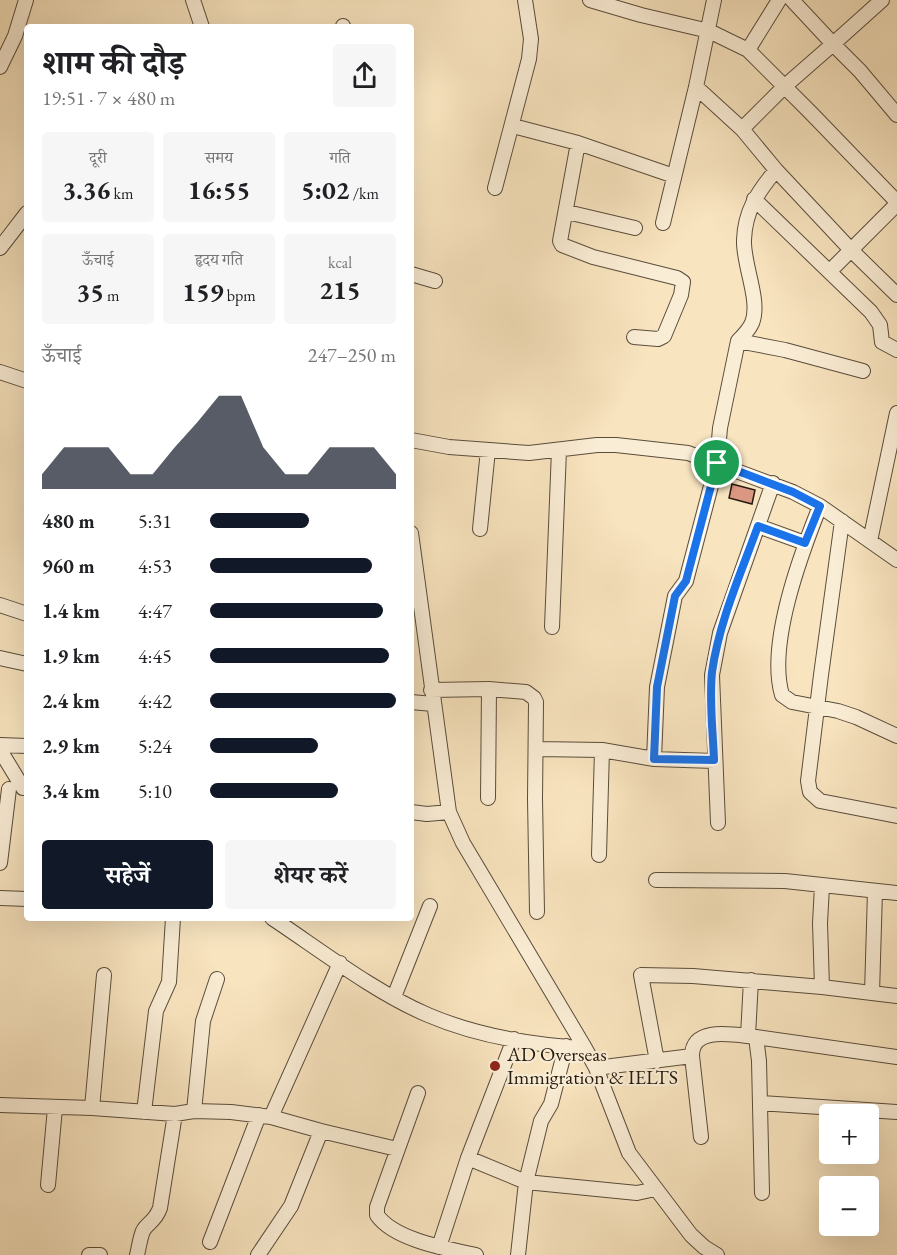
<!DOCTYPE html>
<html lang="hi">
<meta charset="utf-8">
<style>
body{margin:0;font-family:"EB Garamond","Noto Serif Devanagari",serif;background:#f6f6f6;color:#202124;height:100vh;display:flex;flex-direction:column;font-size:22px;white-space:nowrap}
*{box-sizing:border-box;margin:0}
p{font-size:20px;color:#757577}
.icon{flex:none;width:33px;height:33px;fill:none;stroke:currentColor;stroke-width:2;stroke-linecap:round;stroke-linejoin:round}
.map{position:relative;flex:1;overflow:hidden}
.panel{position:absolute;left:24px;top:24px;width:390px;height:897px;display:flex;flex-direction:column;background:#fff;border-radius:6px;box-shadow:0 6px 24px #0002}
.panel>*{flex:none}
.buttons{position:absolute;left:819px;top:1104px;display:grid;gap:12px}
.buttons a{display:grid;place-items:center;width:60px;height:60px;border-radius:6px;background:#fff;box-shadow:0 6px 24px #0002;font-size:30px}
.pin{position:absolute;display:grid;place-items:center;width:51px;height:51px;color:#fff;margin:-26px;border:3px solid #fff;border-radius:50%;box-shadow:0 2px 6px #0007}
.round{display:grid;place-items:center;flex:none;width:63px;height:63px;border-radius:6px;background:#f6f6f6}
.head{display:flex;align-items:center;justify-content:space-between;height:102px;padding:0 18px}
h1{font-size:33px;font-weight:700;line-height:45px}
.stats{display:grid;grid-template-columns:repeat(3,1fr);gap:9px;height:102px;padding:6px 18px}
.stats div{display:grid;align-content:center;border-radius:6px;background:#f6f6f6;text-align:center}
.stats b{font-size:26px;font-weight:700}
.stats small{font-size:16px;font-weight:400}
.stats p{font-size:16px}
.chart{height:168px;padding:12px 18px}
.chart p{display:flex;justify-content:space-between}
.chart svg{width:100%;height:108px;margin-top:6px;fill:#111827;opacity:.7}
.primary-button{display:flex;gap:12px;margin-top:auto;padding:12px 18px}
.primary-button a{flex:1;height:69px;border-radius:6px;background:#111827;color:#fff;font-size:24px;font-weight:700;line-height:69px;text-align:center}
.primary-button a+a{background:#f6f6f6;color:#202124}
ul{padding:0 18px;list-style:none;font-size:20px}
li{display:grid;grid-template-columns:96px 72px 1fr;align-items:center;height:45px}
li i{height:15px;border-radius:8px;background:#111827}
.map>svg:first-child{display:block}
.building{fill:#da9781;stroke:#251b0f;stroke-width:1.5}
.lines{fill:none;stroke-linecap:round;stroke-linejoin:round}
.street-casing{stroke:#5a4d3b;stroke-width:16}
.street{stroke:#faedd5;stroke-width:14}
.route-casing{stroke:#fff;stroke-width:12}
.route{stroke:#1a73e8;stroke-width:8}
.poi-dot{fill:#8f2418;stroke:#faedd5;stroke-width:2}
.labels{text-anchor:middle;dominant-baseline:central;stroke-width:4.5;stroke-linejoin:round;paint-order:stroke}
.poi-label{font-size:20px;fill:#251b0f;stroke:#faedd5;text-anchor:start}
</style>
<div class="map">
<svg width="897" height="1255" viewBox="0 0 897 1255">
<rect width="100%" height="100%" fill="#f8e4bf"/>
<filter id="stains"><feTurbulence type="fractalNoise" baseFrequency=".00333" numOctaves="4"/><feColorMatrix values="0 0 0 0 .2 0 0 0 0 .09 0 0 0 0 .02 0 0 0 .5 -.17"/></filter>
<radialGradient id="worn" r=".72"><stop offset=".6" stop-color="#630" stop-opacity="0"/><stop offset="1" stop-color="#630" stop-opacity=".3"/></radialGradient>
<path class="building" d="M732,484L755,490L752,504L729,498Z"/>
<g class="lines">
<g class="street-casing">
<path id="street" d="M193,0L202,27
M590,0L641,15L709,31L748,50
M779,0L748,50L811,113L897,202
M792,0L833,44L882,0
M343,26V27
M0,67L15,36L26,0
M696,87L742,129L776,170L851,250L897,295
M513,126L578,143L560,241L562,245L593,257L677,278L683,282L681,295L664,336L658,339L634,337
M742,129L785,86L833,44L860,71L897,115
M578,143L674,176
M495,188L529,59L531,39L525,0
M754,199L871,312L880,325L882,342L897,350
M567,212L635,228
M663,223L696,87L714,0
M0,248L27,213
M830,271L897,204
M411,274L435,281
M738,341C743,336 749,330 752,323C761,301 743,265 744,240C745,211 757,193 776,170
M0,372L27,381
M411,440L449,447L529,453L597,445H616L688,453L793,492L820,506L897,560
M820,506C801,554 767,644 782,695L792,702L838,711L856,717L897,736
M842,521L821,675L808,781L810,792L820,801L897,816
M758,526L805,543
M480,529L488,450
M411,533L449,812L463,843L585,1048L596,1068L629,1153L691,1235L704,1247L717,1255
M870,541L897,413
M0,605L27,614
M552,627L559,450
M0,658L27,664
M431,690L489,689L526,692L534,698L536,702L535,799L537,912
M411,702L433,704
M0,745L27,746
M537,749L602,750L654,759L714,761
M0,750L23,788H27
M654,759L657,687L675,596L686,581L717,463L720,428L738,341L785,350L863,371
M488,798L489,689
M411,812L427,814L449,812
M718,823L712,675L720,633L773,483
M599,855L602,750
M0,863L9,789
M656,880L785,881L897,893
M822,886L820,923L822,987L897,996
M0,898L27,899
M272,918C320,950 376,993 428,1015C477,1036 533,1045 585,1048
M872,993L875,891
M394,997L430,906
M748,1036L751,980
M756,1037L897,1057
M692,1056L701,1137
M657,1061L641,975L693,976L822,987
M596,1068L692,1056C692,1025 735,1035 756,1037L759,1061L762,1193
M418,1093L377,1207V1215C394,1240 448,1249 476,1255
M760,1103L897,1112
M0,1105L92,1108L175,1114L194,1111L231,1112L271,1117L321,1131L291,1206L258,1255
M92,1108L104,975
M194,1111L203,1021L217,979
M144,1112L156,1011L169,982L173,918
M271,1117L340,963
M321,1131L397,1149
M468,1158L526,1182L637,1193L655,1189
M48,1185L55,1108
M210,1242L259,1115
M439,1247L468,1158L514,1039
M89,1255H100
M137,1255C139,1247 140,1238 143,1231C147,1223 155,1222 160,1208L175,1114
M518,1255L526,1182L541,1121L551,1104L566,1046"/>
</g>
<use href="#street" class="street"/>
</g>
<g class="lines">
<g class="route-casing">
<path id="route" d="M717,463L793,492L820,506L805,543L758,526C741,573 719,622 712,672C709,701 713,732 714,760L654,759L657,687L675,596L686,581Z"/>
</g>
<use href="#route" class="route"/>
</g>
<circle class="poi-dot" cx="495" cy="1066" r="6"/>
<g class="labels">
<g class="poi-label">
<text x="507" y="1054">AD Overseas<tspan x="507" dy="23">Immigration &amp; IELTS</tspan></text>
</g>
</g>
<rect width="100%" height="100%" filter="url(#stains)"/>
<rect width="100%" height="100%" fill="url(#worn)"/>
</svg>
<div class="buttons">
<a>+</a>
<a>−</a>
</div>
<div class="pin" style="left:717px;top:463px;background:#1e9e55"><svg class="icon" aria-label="arrive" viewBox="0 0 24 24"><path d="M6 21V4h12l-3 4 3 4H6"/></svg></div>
<section class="panel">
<div class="head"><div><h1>शाम की दौड़</h1><p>19:51 · 7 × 480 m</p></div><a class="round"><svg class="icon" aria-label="share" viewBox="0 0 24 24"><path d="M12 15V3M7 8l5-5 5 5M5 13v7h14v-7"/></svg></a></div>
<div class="stats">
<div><p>दूरी</p><b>3.36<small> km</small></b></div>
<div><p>समय</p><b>16:55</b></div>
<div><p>गति</p><b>5:02<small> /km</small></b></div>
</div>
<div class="stats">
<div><p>ऊँचाई</p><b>35<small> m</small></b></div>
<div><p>हृदय गति</p><b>159<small> bpm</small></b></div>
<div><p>kcal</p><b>215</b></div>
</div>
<div class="chart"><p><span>ऊँचाई</span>247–250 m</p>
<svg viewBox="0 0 160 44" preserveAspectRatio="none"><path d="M0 44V38L10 27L20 27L30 27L40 38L50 38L60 27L70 17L80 6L90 6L100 27L110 38L120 38L130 27L140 27L150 27L160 38V44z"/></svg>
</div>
<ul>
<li><b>480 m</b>5:31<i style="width:53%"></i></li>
<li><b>960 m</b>4:53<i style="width:87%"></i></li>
<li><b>1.4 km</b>4:47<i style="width:93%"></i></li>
<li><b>1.9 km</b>4:45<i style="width:96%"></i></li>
<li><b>2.4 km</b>4:42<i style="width:100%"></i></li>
<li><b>2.9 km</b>5:24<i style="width:58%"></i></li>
<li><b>3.4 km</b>5:10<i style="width:69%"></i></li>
</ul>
<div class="primary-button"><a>सहेजें</a><a>शेयर करें</a></div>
</section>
</div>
